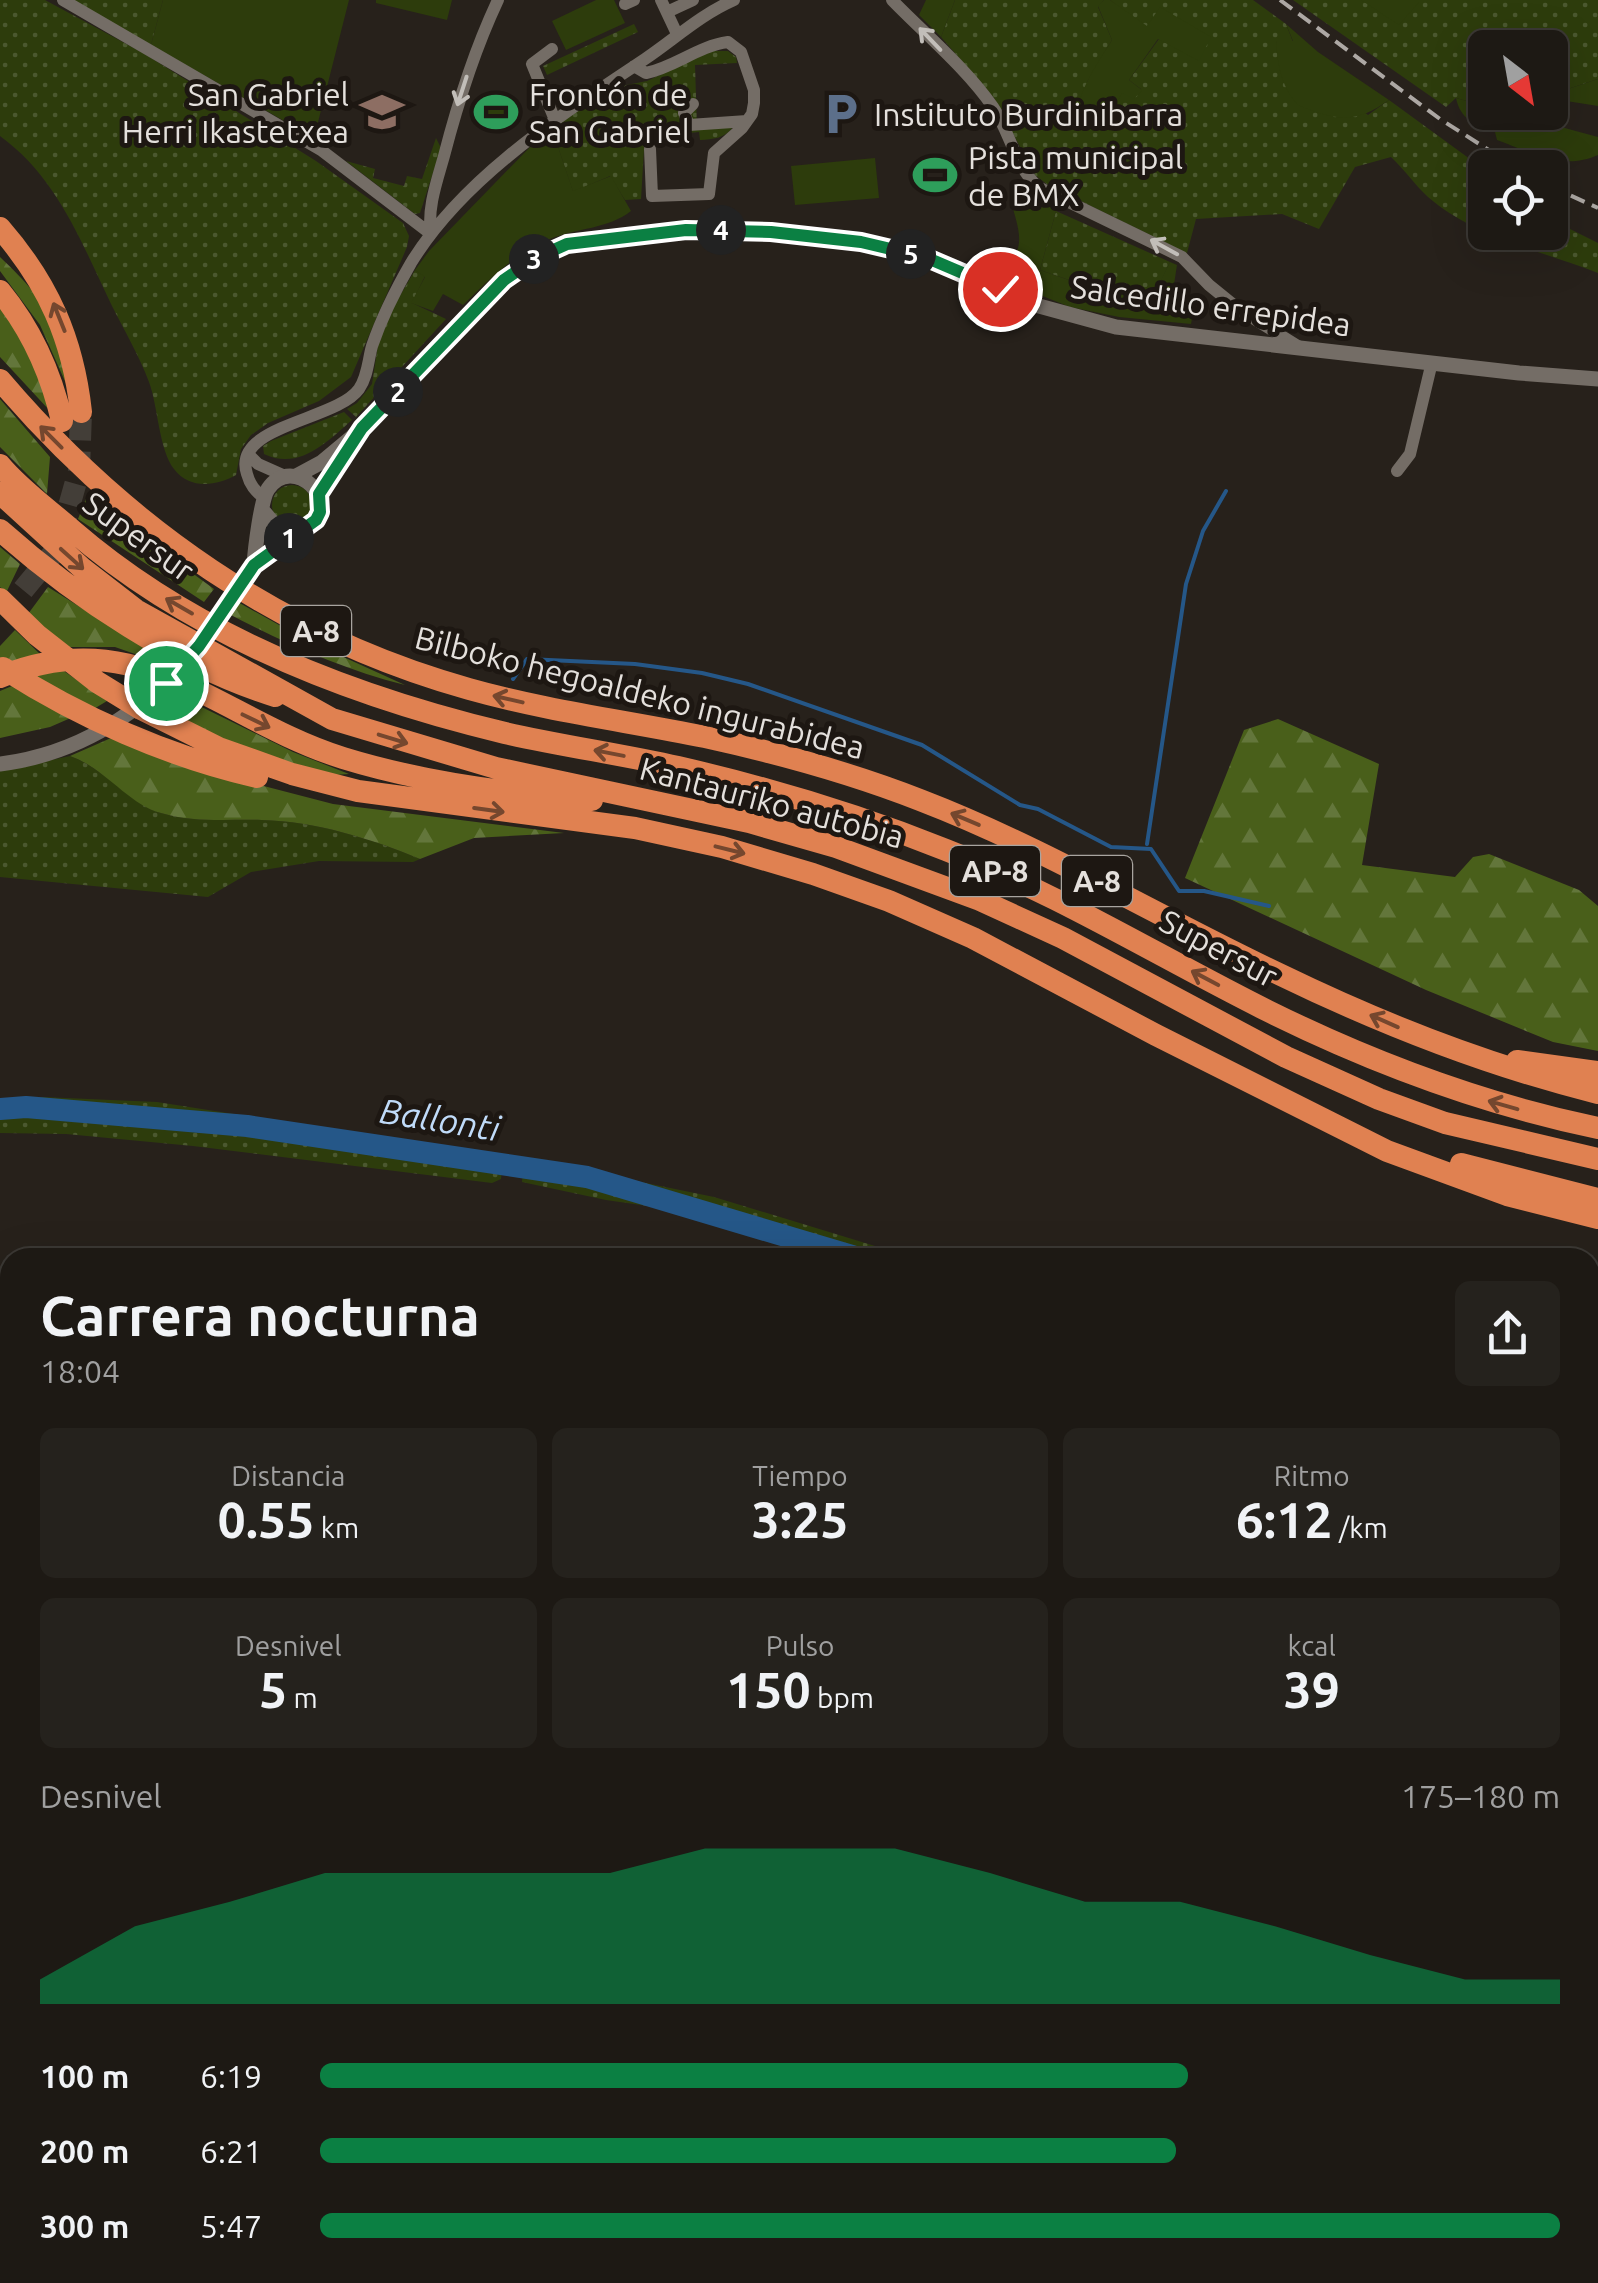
<!DOCTYPE html>
<html lang="es">
<meta charset="utf-8">
<style>
body{margin:0;font-family:Ubuntu,sans-serif;background:#25221d;color:#f1f3f6;height:100vh;display:flex;flex-direction:column;font-size:38px;white-space:nowrap}
*{box-sizing:border-box;margin:0}
p{font-size:32px;color:#a0a0a0}
.icon{flex:none;width:55px;height:55px;fill:none;stroke:currentColor;stroke-width:2;stroke-linecap:round;stroke-linejoin:round}
.map{position:relative;flex:1;overflow:hidden}
.drawer{position:absolute;left:0px;top:1248px;width:1600px;height:1038px;display:flex;flex-direction:column;background:#1d1914;border-radius:30px 30px 0 0;box-shadow:0 10px 40px #0002,0 0 0 2px #3b3834}
.drawer>*{flex:none}
.needle{width:65px;rotate:149deg}
.tools{position:absolute;left:1468px;top:30px;display:grid;gap:20px}
.tools a{display:grid;place-items:center;width:100px;height:100px;border-radius:15px;background:#1d1914;box-shadow:0 10px 40px #0002,0 0 0 2px #3b3834;font-size:50px}
.pin{position:absolute;display:grid;place-items:center;width:85px;height:85px;color:#fff;margin:-42px;border:5px solid #fff;border-radius:50%;box-shadow:0 2px 10px #0007}
.km{position:absolute;width:50px;height:50px;margin:-25px;border-radius:50%;background:#222;color:#fff;font-size:28px;line-height:50px;text-align:center}
.round{display:grid;place-items:center;flex:none;width:105px;height:105px;border-radius:15px;background:#25221d}
.overview{display:flex;align-items:center;justify-content:space-between;height:170px;padding:0 40px}
h1{font-size:55px;font-weight:600;line-height:75px}
.stats{display:grid;grid-template-columns:repeat(3,1fr);gap:15px;height:170px;padding:10px 40px}
.stats div{display:grid;align-content:center;border-radius:15px;background:#25221d;text-align:center}
.stats b{font-size:50px;font-weight:600}
.stats small{font-size:28px;font-weight:400}
.stats p{font-size:28px}
.chart{height:280px;padding:20px 40px}
.chart p{display:flex;justify-content:space-between}
.chart svg{width:100%;height:180px;margin-top:10px;fill:#0b8043;opacity:.7}
ul{padding:0 40px;list-style:none;font-size:32px}
li{display:grid;grid-template-columns:160px 120px 1fr;align-items:center;height:75px}
li i{height:25px;border-radius:12px;background:#0b8043}
.map>svg:first-child{display:block}
.grass{fill:url(#grass-dots)}
.forest{fill:url(#forest-firs)}
.garden{fill:#2d3c0c}
.lines{fill:none;stroke-linecap:round;stroke-linejoin:round}
.stream{stroke:#255788;stroke-width:4}
.river{stroke:#255788;stroke-width:22}
.motorway-tunnel{stroke:#433e38;stroke-width:22;stroke-dasharray:22 11;stroke-linecap:butt}
.minor{stroke:#746d66;stroke-width:12}
.tertiary{stroke:#746d66;stroke-width:15}
.primary{stroke:#b57959;stroke-width:20}
.motorway{stroke:#e08151;stroke-width:22}
.rail{stroke:#ada8a4;stroke-width:4;stroke-dasharray:15 8;stroke-linecap:butt}
.oneway{stroke:#c2beb9}
.oneway2{stroke:#75472e}
.route-casing{stroke:#fff;stroke-width:20}
.route{stroke:#0b8043;stroke-width:12}
.labels{text-anchor:middle;dominant-baseline:central;stroke-width:10;stroke-linejoin:round;paint-order:stroke}
.shield{fill:#1d1712;stroke:#a8a49f;stroke-width:2.5}
.shield-label{font-size:30px;font-weight:bold;fill:#e4e0dc}
.poi-label{font-size:32px;fill:#e4e0dc;stroke:#1d1712;text-anchor:start}
.street-label{font-size:32px;fill:#e4e0dc;stroke:#1d1712}
.water-label{font-size:35px;font-style:italic;fill:#c0dbf9;stroke:#1d1712}
</style>
<div class="map">
<svg width="1598" height="2283" viewBox="0 0 1598 2283">
<defs>
<pattern id="grass-dots" width="8" height="8" patternUnits="userSpaceOnUse" patternTransform="scale(2.5)"><rect width="8" height="8" fill="#2d3c0c"/><path d="M2 2h.1M6 6h.1" fill="none" stroke="#4b582f" stroke-width="1.8" stroke-linecap="round"/></pattern>
<pattern id="forest-firs" width="22" height="20" patternUnits="userSpaceOnUse" patternTransform="scale(2.5)"><rect width="22" height="20" fill="#495f1a"/><path d="M5 1l3.5 6h-7zM16 11l3.5 6h-7z" fill="#63763b"/></pattern>
</defs>
<rect width="100%" height="100%" fill="#27211b"/>
<path class="grass" d="M0,0H45L143,53L316,161L403,223L409,236L407,247L351,377L319,401L268,423L251,435L241,449L236,475C216,486 190,490 174,469C159,450 158,406 149,382C139,355 125,332 112,306C82,244 58,178 0,136Z
M69,0H163L151,45Z
M955,0H1104L1098,7L1112,40L1087,82L1122,93L1141,89L1129,80L1159,39L1110,0H1253L1286,24L1293,42H1276L1368,115L1389,100L1485,170V232H1550V219L1598,243V273C1542,251 1474,237 1428,197C1415,185 1404,169 1391,157L1355,167L1319,229L1282,214L1196,219L1187,253L1048,185L1035,175L994,98L941,37Z
M1293,0H1598V79L1559,92L1555,125L1509,113L1550,112V48H1485V106L1456,98L1446,107Z
M634,24L638,32L547,75L543,66Z
M711,51H728L736,57L737,63L695,65L697,128L733,127C724,139 713,139 700,140L699,132L651,137L644,149L641,199L625,200L610,176L573,192L552,129L611,88L647,81Z
M436,138L441,148L420,213L415,214L346,161L375,169L373,178L404,186L407,176L422,179Z
M1056,211L1170,262L1155,294L1095,289L1040,270Z
M415,270L425,276L412,303L446,319L356,417L347,409L357,403L372,384L378,345L394,306Z
M344,412L352,420C327,442 299,471 264,454L263,446L271,441Z
M272 505a20 20 0 1 1 40 0a20 20 0 1 1-40 0Z
M70,756C104,768 134,806 161,813C195,823 228,819 262,820C315,821 372,839 420,859L413,862L319,861L251,872L208,897L0,877V771Z
M42,1097L157,1102L503,1156L501,1179L492,1183L193,1146L66,1134L0,1133V1100L35,1101Z
M524,1158L714,1197L911,1257H816L669,1209L606,1200L522,1182Z
M10,1600V1795H0V1603Z
M0,1831L10,1832V2158L0,2156Z
M1590,2229L1598,2231V2247L1589,2283H1519L1520,2275H1590Z
M40,2275H172L177,2283H39Z
M1189,2275H1292L1293,2283H1190Z"/>
<path class="forest" d="M0,257C23,279 52,308 61,340C65,355 66,372 68,388L40,325L0,271Z
M0,302L31,354L51,412L0,357Z
M0,399L50,457L47,494L0,447Z
M87,496L214,589L204,602L78,519Z
M0,547L20,564L6,593L0,587Z
M48,587L160,657L155,661L115,647H67L28,614Z
M236,601L306,640L405,685C342,669 285,643 227,613Z
M15,630L41,655L6,664L0,658V646Z
M61,669L107,701L92,710L30,677Z
M12,686L73,717L50,727L0,738V691Z
M163,688L293,752L349,774L334,775L245,751L146,705Z
M1278,719L1379,764L1362,865L1455,877L1473,857L1489,854L1579,890L1598,906V1051L1553,1042L1426,990L1185,878L1244,730Z
M111,738L256,784L333,804L564,833L474,838L420,859C372,839 315,821 262,820C227,819 195,823 161,813C129,805 105,768 70,756Z
M1598,1361V1543L1590,1553V1372Z
M10,1376V1451L0,1453V1377Z
M1598,1596V1666L1590,1661V1605Z"/>
<path class="garden" d="M163,0H349L314,138L151,45Z
M376,0H452L447,20L376,3Z
M596,0H614L625,23L566,50L552,21Z
M926,0H955L941,37L919,15Z
M1104,0H1110L1147,26L1160,7L1211,37L1199,61L1158,39L1129,80L1142,90L1134,99L1122,93L1100,134L1077,123C1076,92 1096,66 1112,40L1098,6Z
M1361,0H1419V2L1399,25Z
M1286,24L1318,52L1389,100C1355,125 1334,120 1298,105C1281,86 1278,66 1276,41H1293Z
M1598,79V106L1560,100L1559,92Z
M512,97L518,109L482,126L475,115Z
M1456,98L1485,106V112L1509,113L1598,137V155C1562,171 1533,153 1497,140L1495,132C1476,126 1460,119 1456,98Z
M552,129L573,191L611,176L631,211C608,229 577,228 550,239C516,252 489,280 463,305L443,294L433,311L411,303L425,277L415,270L429,251L531,146Z
M875,158L879,198L795,205L791,166Z
M1024,185L1056,211L1040,270L1095,289L1154,294L1170,262L1177,265L1170,311L1193,313L1191,324L1119,317L1070,307L1005,281C1007,269 1013,262 1017,251C1024,234 1012,212 1010,194L1016,187Z
M1404,2275H1457L1456,2283H1403Z"/>
<g class="lines">
<path class="stream" d="M513,679L527,659L635,664L702,673L748,684L922,745L1020,805L1038,809L1111,847L1151,849L1179,891H1204L1269,906
M1147,844L1186,584L1203,531L1226,491
M1528,2283L1530,2275"/>
<path class="river" d="M0,1109L26,1107L247,1126L587,1177L859,1258"/>
<path class="motorway-tunnel" d="M23,590L57,549L79,471L81,412"/>
<path class="minor" d="M63,0L321,150L431,234
M661,0L677,34
M892,0C925,34 966,68 993,107C1010,132 1015,166 1038,187L1182,257L1209,285L1241,311L1298,346
M625,4L634,0
M667,12L693,0
M552,49L532,64L555,120
M634,66L646,73C675,67 698,46 728,42L741,52L754,90V103L752,114L742,128L714,153L709,194L652,196L650,149
M693,104L684,113L689,125L747,121
M431,234C427,208 437,181 444,156C458,102 474,51 498,0
M249,455L258,464L285,476
M1397,471L1410,454L1432,362
M264,498C255,491 250,485 247,474C231,425 336,421 359,389C368,376 368,360 372,346C382,317 396,289 411,263C464,176 563,114 645,59C676,38 700,15 734,0
M0,1357H10
M1590,1915L1598,1891
M0,2220L10,2221
M639,2275L731,2283
M1303,2275L1305,2283
M22,2283L23,2275
M545,2283L546,2275
M932,2283V2275"/>
<path class="tertiary" d="M296,476L322,462L352,437L504,280L536,258L567,244L686,231L771,232L861,242L925,257L1028,303L1116,327L1519,373L1598,379
M319,493L352,444
M254,565C255,550 261,499 268,489C293,452 345,503 308,528C299,535 289,534 279,530L264,512
M209,631L254,565L295,533
M0,764C79,754 142,713 193,653
M1590,1591L1598,1582
M1590,1673L1598,1679
M1590,1782L1598,1776
M0,1811L10,1812
M1590,1847L1598,1808
M206,2283L209,2275
M1371,2283L1372,2275
M1499,2283L1501,2275"/>
<path class="primary" d="M0,1469L10,1466
M0,1492L10,1490
M1590,1570L1598,1561"/>
<path class="motorway" d="M0,228C48,283 73,339 81,412
M0,291C32,330 51,373 62,421
M0,380C125,527 282,637 469,689C547,711 627,721 705,737C778,753 851,773 920,800C1045,848 1160,918 1281,975C1382,1024 1489,1066 1598,1093
M0,465C20,489 48,509 72,530C193,635 350,696 505,733C562,746 620,754 678,767C769,788 859,815 946,850C1058,894 1160,957 1268,1011C1373,1063 1483,1104 1598,1128
M0,493L83,569L136,610L332,719L496,768L749,822L836,847L980,900L1063,938L1286,1057L1379,1099L1445,1123L1598,1159
M0,530C75,597 179,666 275,696
M0,599L37,635L97,682L141,709L219,748L292,774L358,791L635,828L722,847L813,874L889,901L973,938L1156,1035L1387,1151L1507,1195L1598,1218
M3,668C79,717 169,757 257,777
M0,677C139,619 219,719 343,758C424,783 508,794 592,800
M1517,1061L1598,1072
M1461,1164L1598,1199"/>
<path class="rail" d="M1280,0L1440,119L1517,168
M1550,186L1598,208"/>
</g>
<defs><path id="oneway-shaft" d="M-6 0H5M1.5-3L5.5 0L1.5 3" fill="none" stroke-width="1.6" stroke-linecap="round" stroke-linejoin="round" transform="scale(2.5)"/></defs>
<g class="oneway">
<use href="#oneway-shaft" transform="translate(930 39) rotate(-134)"/>
<use href="#oneway-shaft" transform="translate(462 91) rotate(108)"/>
<use href="#oneway-shaft" transform="translate(1164 247) rotate(-151)"/>
</g>
<g class="oneway2">
<use href="#oneway-shaft" transform="translate(59 317) rotate(-112)"/>
<use href="#oneway-shaft" transform="translate(51 437) rotate(-135)"/>
<use href="#oneway-shaft" transform="translate(72 559) rotate(42)"/>
<use href="#oneway-shaft" transform="translate(179 606) rotate(-150)"/>
<use href="#oneway-shaft" transform="translate(508 699) rotate(-167)"/>
<use href="#oneway-shaft" transform="translate(256 721) rotate(26)"/>
<use href="#oneway-shaft" transform="translate(393 739) rotate(17)"/>
<use href="#oneway-shaft" transform="translate(609 753) rotate(-169)"/>
<use href="#oneway-shaft" transform="translate(489 810) rotate(8)"/>
<use href="#oneway-shaft" transform="translate(965 819) rotate(-157)"/>
<use href="#oneway-shaft" transform="translate(730 850) rotate(14)"/>
<use href="#oneway-shaft" transform="translate(1205 978) rotate(-152)"/>
<use href="#oneway-shaft" transform="translate(1384 1021) rotate(-156)"/>
<use href="#oneway-shaft" transform="translate(1503 1105) rotate(-164)"/>
</g>
<g class="lines">
<g class="route-casing">
<path id="route" d="M166,683L199,646L254,565L316,520L320,512L319,494L362,428L504,280L536,258L567,244L686,230L771,232L861,242L925,257L1000,289"/>
</g>
<use href="#route" class="route"/>
</g>
<defs>
<g id="school-bare" transform="scale(3.45)"><path d="M0-5L7-2L0 1L-7-2ZM-4 1L0 2.5L4 1V4Q0 6-4 4Z" fill="#8d6e63" stroke="#1d1712" stroke-width="2.5" paint-order="stroke"/></g>
<g id="stadium-bare" transform="scale(3.45)"><path d="M0-5a6.5 5 0 1 0 0 10a6.5 5 0 1 0 0-10ZM-3.5-1.8h7v3.6h-7Z" fill="#2e9e5b" stroke="#1d1712" stroke-width="2.5" paint-order="stroke"/></g>
<g id="parking-bare" transform="scale(3.45)"><path d="M-3.5-5.5H1a3.5 3.5 0 0 1 0 7H-1V5.5H-3.5ZM-1-3.4V-.6H.8a1.4 1.4 0 0 0 0-2.8Z" fill="#5c6f8a" stroke="#1d1712" stroke-width="2.5" paint-order="stroke"/></g>
</defs>
<g fill-rule="evenodd">
<use href="#school-bare" x="382" y="112"/>
<use href="#stadium-bare" x="496" y="112"/>
<use href="#parking-bare" x="841" y="114"/>
<use href="#stadium-bare" x="935" y="175"/>
</g>
<g class="labels">
<g class="shield">
<rect x="281" y="606" width="70" height="50" rx="8"/>
<rect x="950" y="846" width="90" height="50" rx="8"/>
<rect x="1062" y="856" width="70" height="50" rx="8"/>
</g>
<g class="shield-label">
<text x="316" y="631">A-8</text>
<text x="995" y="871">AP-8</text>
<text x="1097" y="881">A-8</text>
</g>
<g class="poi-label">
<text x="349" y="94" text-anchor="end">San Gabriel<tspan x="349" dy="37">Herri Ikastetxea</tspan></text>
<text x="529" y="94">Frontón de<tspan x="529" dy="37">San Gabriel</tspan></text>
<text x="874" y="114">Instituto Burdinibarra</text>
<text x="968" y="157">Pista municipal<tspan x="968" dy="37">de BMX</tspan></text>
</g>
<g class="street-label">
<text transform="translate(1211 305) rotate(8)">Salcedillo errepidea</text>
<text transform="translate(139 536) rotate(36)">Supersur</text>
<text transform="translate(640 692) rotate(14)">Bilboko hegoaldeko ingurabidea</text>
<text transform="translate(772 802) rotate(15)">Kantauriko autobia</text>
<text transform="translate(1219 948) rotate(28)">Supersur</text>
</g>
<g class="water-label">
<text transform="translate(440 1119) rotate(9)">Ballonti</text>
</g>
</g>
</svg>
<div class="tools">
<a><svg class="needle" viewBox="-14 -14 28 28"><path d="M0-13l5 13h-10z" fill="#e53935"/><path d="M0 13l5-13h-10z" fill="#a0a0a0"/></svg></a>
<a><svg class="icon" aria-label="locate" viewBox="0 0 24 24"><circle cx="12" cy="12" r="6"/><path d="M12 2v4M12 18v4M2 12h4M18 12h4"/></svg></a>
</div>
<div class="pin" style="left:166px;top:683px;background:#1e9e55"><svg class="icon" aria-label="arrive" viewBox="0 0 24 24"><path d="M6 21V4h12l-3 4 3 4H6"/></svg></div>
<div class="pin" style="left:1000px;top:289px;background:#d93025"><svg class="icon" aria-label="check" viewBox="0 0 24 24"><path d="M5 12l5 5 9-10"/></svg></div>
<b class="km" style="left:289px;top:538px">1</b>
<b class="km" style="left:398px;top:392px">2</b>
<b class="km" style="left:534px;top:259px">3</b>
<b class="km" style="left:721px;top:230px">4</b>
<b class="km" style="left:911px;top:254px">5</b>
<section class="drawer">
<div class="overview"><div><h1>Carrera nocturna</h1><p>18:04</p></div><a class="round"><svg class="icon" aria-label="share" viewBox="0 0 24 24"><path d="M12 15V3M7 8l5-5 5 5M5 13v7h14v-7"/></svg></a></div>
<div class="stats">
<div><p>Distancia</p><b>0.55<small> km</small></b></div>
<div><p>Tiempo</p><b>3:25</b></div>
<div><p>Ritmo</p><b>6:12<small> /km</small></b></div>
</div>
<div class="stats">
<div><p>Desnivel</p><b>5<small> m</small></b></div>
<div><p>Pulso</p><b>150<small> bpm</small></b></div>
<div><p>kcal</p><b>39</b></div>
</div>
<div class="chart"><p><span>Desnivel</span>175–180 m</p>
<svg viewBox="0 0 160 44" preserveAspectRatio="none"><path d="M0 44V38L10 25L20 19L30 12L40 12L50 12L60 12L70 6L80 6L90 6L100 12L110 19L120 19L130 25L140 32L150 38L160 38V44z"/></svg>
</div>
<ul>
<li><b>100 m</b>6:19<i style="width:70%"></i></li>
<li><b>200 m</b>6:21<i style="width:69%"></i></li>
<li><b>300 m</b>5:47<i style="width:100%"></i></li>
</ul>
</section>
</div>
